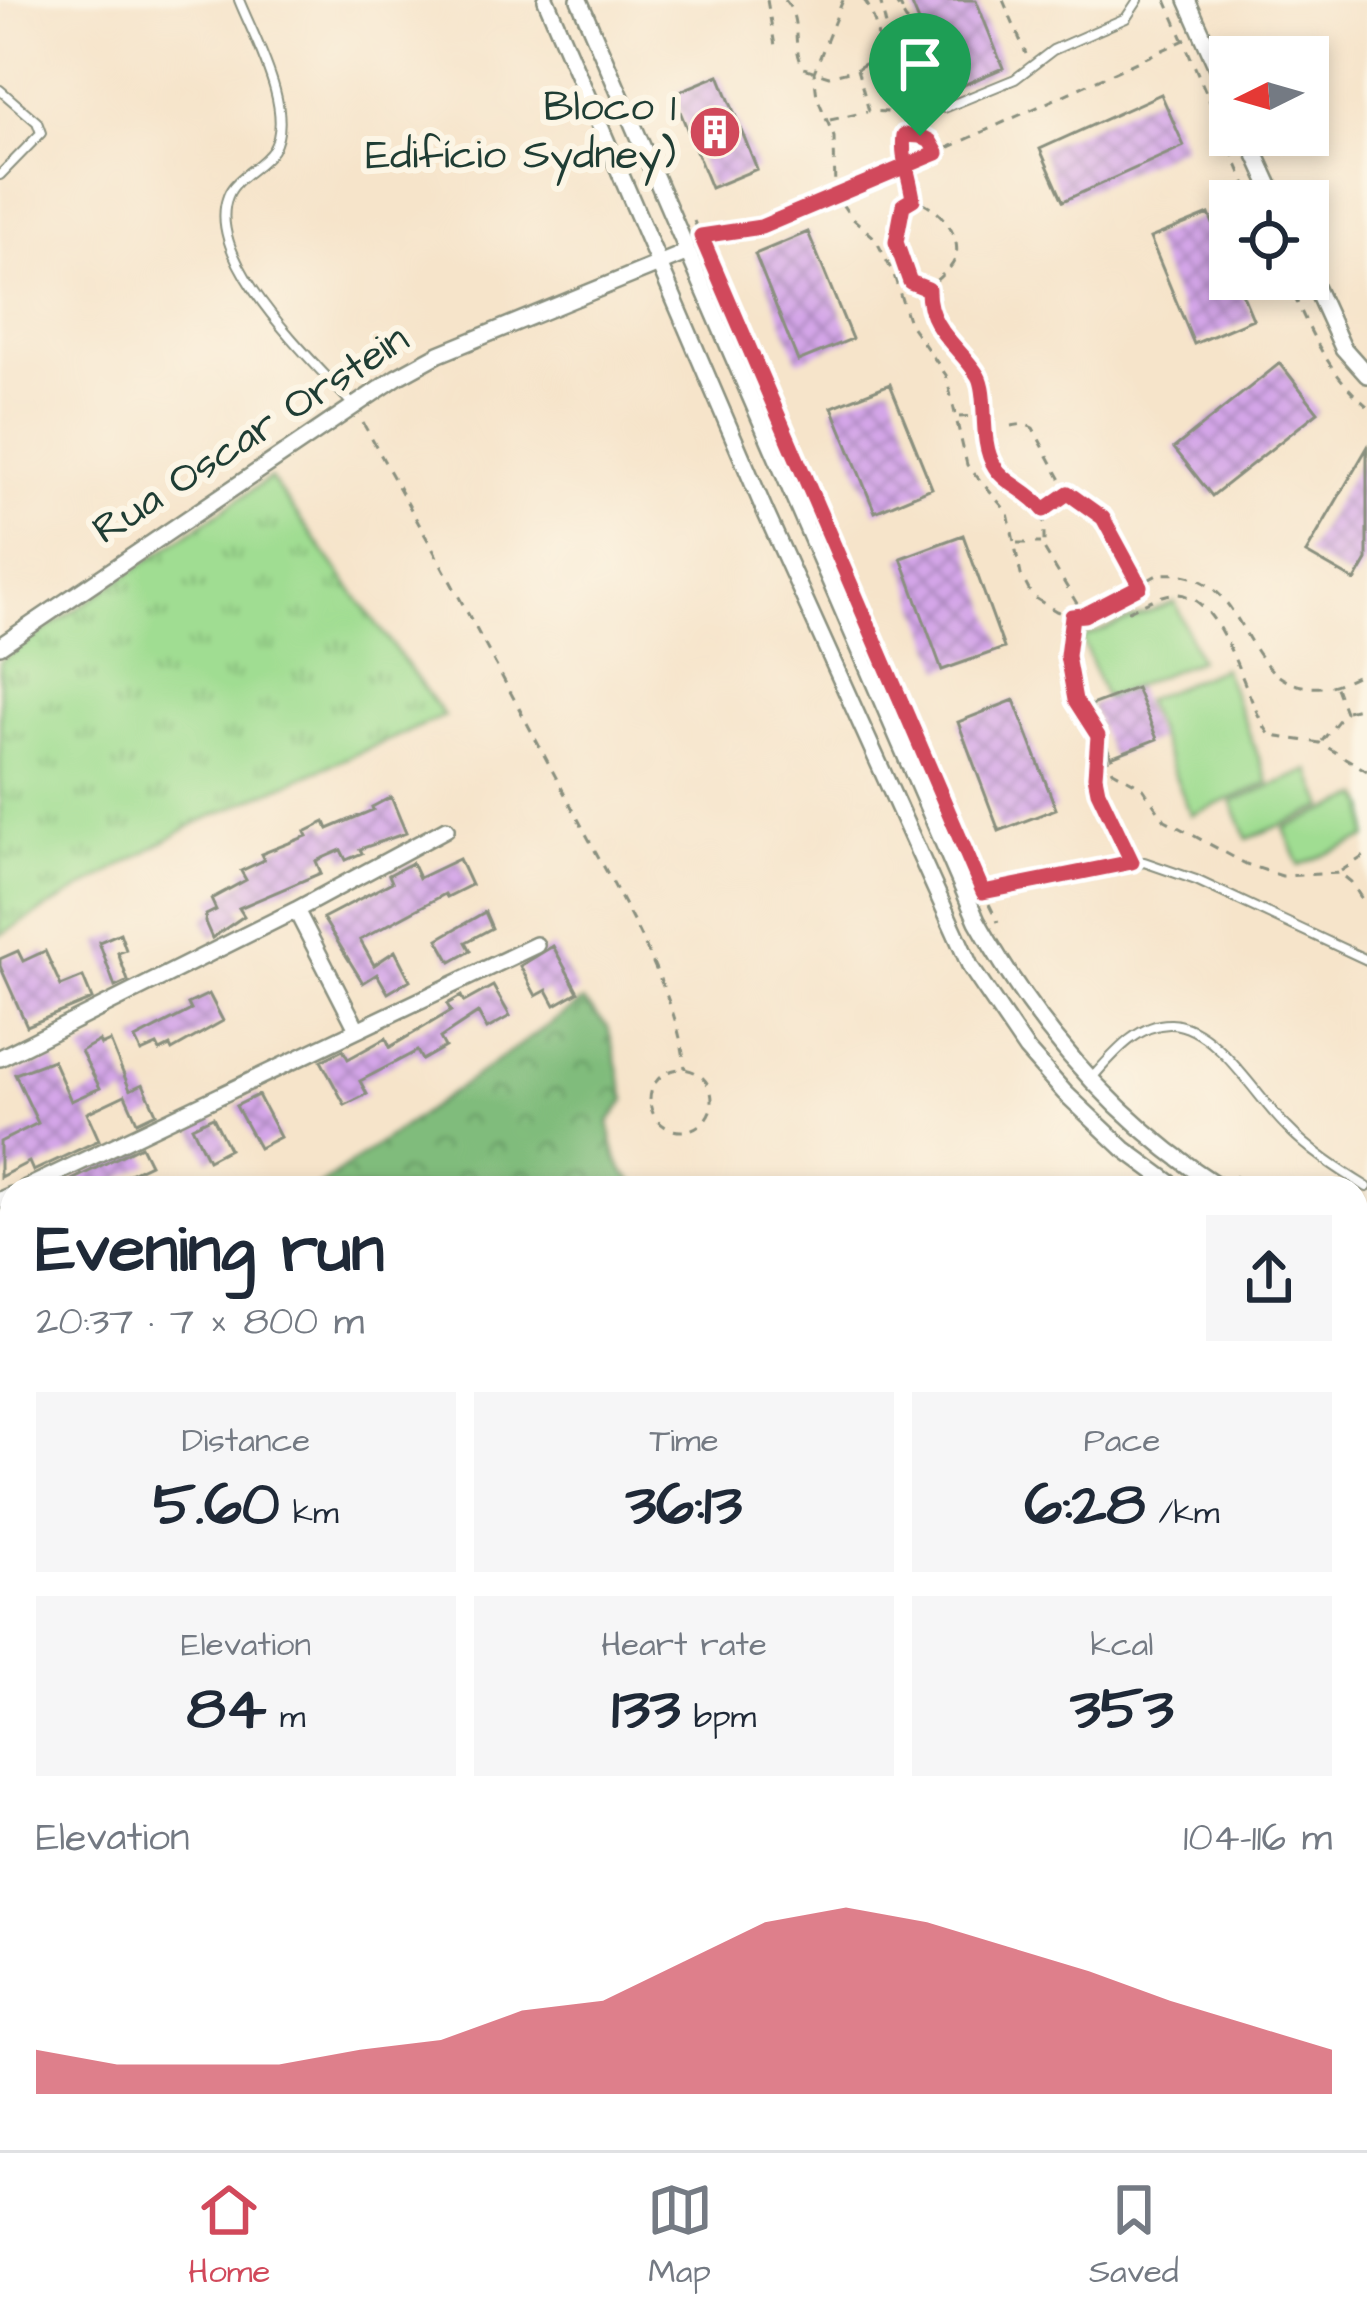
<!DOCTYPE html>
<meta charset="utf-8">
<style>
body{margin:0;font-family:"Architects Daughter",sans-serif;background:#f6f6f7;color:#1f2937;height:100vh;display:flex;flex-direction:column;font-size:45px;white-space:nowrap}
*{box-sizing:border-box;margin:0}
p{font-size:39px;color:#747a83}
.icon{flex:none;width:66px;height:66px;fill:none;stroke:currentColor;stroke-width:2;stroke-linecap:round;stroke-linejoin:round}
.map{position:relative;flex:1;overflow:hidden}
.panel{position:absolute;left:0px;top:1176px;width:1368px;height:975px;display:flex;flex-direction:column;background:#fff;border-radius:36px 36px 0 0;box-shadow:0 6px 18px #0003}
.panel>*{flex:none}
.needle{width:78px;rotate:265deg}
.fabs{position:absolute;left:1209px;top:36px;display:grid;gap:24px}
.fabs a{display:grid;place-items:center;width:120px;height:120px;border-radius:0px;background:#fff;box-shadow:0 6px 18px #0003;font-size:60px}
.pin{position:absolute;display:grid;place-items:center;width:102px;height:102px;color:#fff;margin:-123px -51px;border-radius:50% 50% 50% 0;rotate:-45deg;box-shadow:0 0 12px #0007}
.pin .icon{rotate:45deg}
.round{display:grid;place-items:center;flex:none;width:126px;height:126px;border-radius:0px;background:#f6f6f7}
.headline{display:flex;align-items:center;justify-content:space-between;height:204px;padding:0 36px}
h1{font-size:66px;font-weight:800;line-height:90px}
.stats{display:grid;grid-template-columns:repeat(3,1fr);gap:18px;height:204px;padding:12px 36px}
.stats div{display:grid;align-content:center;border-radius:0px;background:#f6f6f7;text-align:center}
.stats b{font-size:60px;font-weight:800}
.stats small{font-size:33px;font-weight:400}
.stats p{font-size:33px}
.chart{height:336px;padding:24px 36px}
.chart p{display:flex;justify-content:space-between}
.chart svg{width:100%;height:216px;margin-top:12px;fill:#d1495b;opacity:.7}
.menu{display:flex;justify-content:space-around;align-items:center;height:168px;border-top:3px solid #e0e1e3;background:#fff;font-size:33px;color:#747a83}
.menu a{display:grid;justify-items:center;gap:6px}
.menu .selected{color:#d1495b}
.map>svg:first-child{display:block}
.grass{fill:url(#grass-tufts);stroke:#608d63;stroke-width:3}
.forest{fill:url(#forest-crowns);stroke:#507c58;stroke-width:3}
.pitch{fill:#a0dd92;stroke:#608d63;stroke-width:3}
.building{fill:url(#building-cross-hatch)}
.lines{fill:none;stroke-linecap:round;stroke-linejoin:round}
.lane-casing{stroke:#8a907f;stroke-width:12}
.street-casing{stroke:#8a907f;stroke-width:20}
.path{stroke:#8a907f;stroke-width:3;stroke-dasharray:9 9;stroke-linecap:butt}
.lane{stroke:#fff;stroke-width:8}
.street{stroke:#fff;stroke-width:15}
.path-bridge{stroke:#8a907f;stroke-width:3;stroke-dasharray:9 9;stroke-linecap:butt}
.route-casing{stroke:#fff;stroke-width:24}
.route{stroke:#d1495b;stroke-width:15}
.labels{text-anchor:middle;dominant-baseline:central;stroke-width:12;stroke-linejoin:round;paint-order:stroke}
.poi-label{font-size:42px;fill:#1f3d34;stroke:#fcf5e5;text-anchor:end}
.street-label{font-size:42px;fill:#1f3d34;stroke:#fcf5e5}
</style>
<div class="map">
<svg width="1367" height="2150" viewBox="0 0 1367 2150">
<defs>
<pattern id="grass-tufts" width="24" height="20" patternUnits="userSpaceOnUse" patternTransform="scale(3)"><rect width="24" height="20" fill="#a0dd92"/><path d="M3 7l-1-3M5 7V3M7 7l1-3M15 17l-1-3M17 17v-4M19 17l1-3" fill="none" stroke="#82b478"/></pattern>
<pattern id="forest-crowns" width="20" height="18" patternUnits="userSpaceOnUse" patternTransform="scale(3)"><rect width="20" height="18" fill="#80bc7c"/><path d="M2 6a3 3 0 1 1 6 0M12 15a3 3 0 1 1 6 0" fill="none" stroke="#689a66"/></pattern>
<pattern id="building-cross-hatch" width="8" height="8" patternUnits="userSpaceOnUse" patternTransform="scale(3)"><rect width="8" height="8" fill="#d4a6e8"/><path d="M0 0l8 8M0 8l8-8" fill="none" stroke="#ab88bd"/></pattern>
</defs>
<rect width="100%" height="100%" fill="#fcf5e5"/>
<filter id="ink" filterUnits="userSpaceOnUse"><feTurbulence type="fractalNoise" baseFrequency=".00833" numOctaves="2"/><feDisplacementMap in="SourceGraphic" scale="24" xChannelSelector="R" yChannelSelector="G"/><feConvolveMatrix kernelMatrix="1 2 1 2 8 2 1 2 1" color-interpolation-filters="sRGB"/></filter>
<filter id="wash" filterUnits="userSpaceOnUse"><feTurbulence type="fractalNoise" baseFrequency=".004" numOctaves="4" result="noise"/><feDisplacementMap in="SourceGraphic" scale="48" xChannelSelector="R" yChannelSelector="G"/><feGaussianBlur stdDeviation="2.7" result="paint"/><feColorMatrix in="noise" values="0 0 0 0 0 0 0 0 0 0 0 0 0 0 0 0 0 1.4 0 .05"/><feComposite in="paint" operator="in"/></filter>
<g filter="url(#wash)">
<rect width="100%" height="100%" fill="#f6e4ca"/>
<path class="grass" d="M270,478L444,716L196,823L0,935V661Z"/>
<path class="forest" d="M583,1001L608,1027L626,1100L609,1122C613,1152 616,1169 640,1188H316Z
M12,1417V1817L0,1826V1420Z
M1367,1417V1615L1356,1624V1426Z
M405,2139H741L732,2150H391Z"/>
<path class="pitch" d="M1175,602L1199,660L1105,698L1082,638Z
M1223,668L1269,783L1191,815L1144,700Z
M1310,770L1325,807L1247,839L1232,802Z
M1362,796L1367,808V838L1299,865L1284,828Z"/>
<g id="blocks">
<path class="building" d="M910,0H976L1003,68L957,88L940,72Z
M719,75L757,169L711,188L673,94Z
M1161,94L1184,146L1063,201L1040,149Z
M1209,214L1230,265V279H1236L1253,319L1194,344L1150,238Z
M808,232L852,339L798,361L755,254Z
M1280,363L1318,412L1212,496L1174,448Z
M890,384L932,488L875,512L832,407Z
M1367,448V560L1355,581L1306,553Z
M963,535L1004,648L942,670L901,558Z
M1136,688L1157,739L1111,757L1091,705Z
M1014,700L1056,809L999,831L958,722Z
M391,797L406,833L360,849L362,853L346,860L341,850L316,861L321,873L239,908L244,916L212,938L205,922L206,915L216,910L211,899L246,880L241,871L264,860L261,854L307,836L305,832L325,822L328,829L373,810L372,807Z
M459,859L471,885L447,897L445,894L360,940L374,965L395,951L410,980L388,993L377,974L363,983L323,918L392,882L389,875L412,863L419,878Z
M485,912L492,928L466,942L471,951L451,962L438,939Z
M120,933L126,950L118,953L128,981L115,987L99,942Z
M553,946L578,992L555,1005L547,990L536,996L520,966Z
M18,951L23,961L45,951L61,986L83,977L92,999L27,1026L0,966V959Z
M493,986L510,1016L487,1029L478,1013L440,1038L445,1047L422,1060L417,1051L360,1081L367,1094L345,1105L321,1061L343,1050L348,1059L386,1038L390,1047L451,1011L447,1004L461,996L464,1002Z
M209,994L223,1021L172,1050L170,1046L160,1051L157,1045L141,1052L135,1039L191,1010L188,1004Z
M99,1041L101,1045L110,1041L130,1090L143,1084L156,1113L137,1122L125,1095L87,1113L99,1140L33,1171L29,1162L0,1177V1142L38,1123L15,1074L53,1060L71,1101L100,1088L81,1051Z
M258,1095L280,1137L259,1148L236,1106Z
M213,1117L229,1149L208,1160L192,1127Z
M141,1146L150,1164L119,1179L124,1188H76L72,1180Z"/>
</g>
</g>
<g filter="url(#ink)">
<use href="#blocks" fill-opacity="0" stroke="#8a907f" stroke-width="3"/>
<g class="lines">
<g class="lane-casing">
<path id="lane" d="M239,0C254,38 296,111 273,150C262,167 235,177 228,196C203,260 315,362 353,405
M0,90L37,122L41,133L0,175
M944,108L1015,79L1053,50L1126,18L1138,0
M967,900L1002,886L1144,862L1196,880L1367,960
M1090,1080C1111,1057 1137,1023 1171,1024C1216,1026 1256,1097 1286,1126C1310,1151 1338,1169 1367,1187
M1356,1401L1367,1392
M0,1896L12,1890
M0,1931L12,1956
M0,2114L12,2117
M31,2139V2150"/>
</g>
<g class="street-casing">
<path id="street" d="M546,0L764,509L971,968L1026,1049L1065,1093L1124,1149L1177,1188
M579,0L977,921C1037,1028 1116,1121 1221,1188
M1187,0L1230,97
M1247,135L1277,201
M1308,271L1343,348L1367,375
M0,646L397,377L439,354L688,252
M296,910L357,1029
M0,1058L296,910L446,829
M26,1188L536,945
M0,1200L12,1195
M1356,1257L1367,1262
M1356,1283L1367,1288"/>
</g>
<path class="path" d="M767,0L775,46L770,51
M785,0C803,21 790,46 804,68L829,76L857,69L869,111L921,114L934,111
M843,0L814,72L817,97L834,137L835,194L851,217L875,238L894,275L909,323L946,375L967,465L1008,513L1021,575L1032,596L1056,611L1072,617L1084,615L1159,574C1258,566 1232,694 1323,687C1338,686 1353,677 1367,671
M864,0C879,18 876,47 888,69
M884,0L881,4L889,39V70L905,103L903,160L913,199C935,203 964,235 955,259C951,271 936,278 928,289L930,307L950,345L980,379L982,416L995,469L1027,490L1044,510V549L1082,612
M894,0L907,21L898,0
M1003,0L1026,54
M1166,0L1253,201
M858,68L880,55
M830,120L867,112
M905,135L924,137L936,151
M932,155L1187,39
M913,199L903,205L896,242L910,282L926,288
M694,221L714,267
M703,236L761,227L858,185
M1287,279C1307,326 1327,372 1367,406
M959,417L980,416
M363,423C439,559 513,696 586,834C620,897 680,998 685,1069
M1011,426L1024,424L1033,428L1068,493L1103,518L1139,584
M1045,509L1067,493
M1017,543H1041
M1118,601L1124,613C1139,607 1162,592 1178,594C1227,599 1245,706 1271,736L1320,743L1367,771
M1072,617L1067,656L1075,700L1098,736L1095,775L1098,791L1127,850
M1347,711L1367,706
M1098,736L1113,771L1142,787L1165,820L1246,864L1282,876L1340,873L1351,882L1367,907
M1322,741L1345,712L1335,685
M1341,871L1367,854
M989,904L998,922
M650 1100a31 31 0 1 1 62 0a31 31 0 1 1-62 0Z
M1235,1176L1253,1188
M1356,1381L1367,1372
M1356,1646L1367,1636
M770,2150L783,2139"/>
<use href="#lane" class="lane"/>
<use href="#street" class="street"/>
<path class="path-bridge" d="M858,185L932,155"/>
</g>
</g>
<g class="lines" filter="url(#ink)">
<g class="route-casing">
<path id="route" d="M920,136L930,141L937,153L932,155L761,227L701,236L983,892L1132,862L1098,791L1095,776L1098,736L1075,700L1067,656L1072,616L1084,615L1140,586L1103,518L1068,493L1044,510C1030,491 1005,484 995,467C978,442 989,395 978,376C961,347 927,330 928,289L910,282L896,242L903,205L913,199C910,177 901,158 904,135L920,136"/>
</g>
<use href="#route" class="route"/>
</g>
<defs>
<g id="building-disc" transform="scale(2.7)"><circle r="9.5" fill="#d1495b" stroke="#fcf5e5"/><path d="M-4-6H4V6H1V3H-1V6H-4ZM-2.5-4.3h1.7v1.8h-1.7ZM.8-4.3h1.7v1.8H.8ZM-2.5-1h1.7V.8h-1.7ZM.8-1h1.7V.8H.8Z" fill="#fff"/></g>
</defs>
<g fill-rule="evenodd">
<use href="#building-disc" x="715" y="132"/>
</g>
<g class="labels">
<g class="poi-label">
<text x="676" y="108">Bloco 1<tspan x="676" dy="48">Edifício Sydney)</tspan></text>
</g>
<g class="street-label">
<text transform="translate(251 435) rotate(-33)">Rua Oscar Orstein</text>
</g>
</g>
</svg>
<div class="fabs">
<a><svg class="needle" viewBox="-14 -14 28 28"><path d="M0-13l5 13h-10z" fill="#e53935"/><path d="M0 13l5-13h-10z" fill="#747a83"/></svg></a>
<a><svg class="icon" aria-label="locate" viewBox="0 0 24 24"><circle cx="12" cy="12" r="6"/><path d="M12 2v4M12 18v4M2 12h4M18 12h4"/></svg></a>
</div>
<div class="pin" style="left:920px;top:136px;background:#1e9e55"><svg class="icon" aria-label="arrive" viewBox="0 0 24 24"><path d="M6 21V4h12l-3 4 3 4H6"/></svg></div>
<section class="panel">
<div class="headline"><div><h1>Evening run</h1><p>20:37 · 7 × 800 m</p></div><a class="round"><svg class="icon" aria-label="share" viewBox="0 0 24 24"><path d="M12 15V3M7 8l5-5 5 5M5 13v7h14v-7"/></svg></a></div>
<div class="stats">
<div><p>Distance</p><b>5.60<small> km</small></b></div>
<div><p>Time</p><b>36:13</b></div>
<div><p>Pace</p><b>6:28<small> /km</small></b></div>
</div>
<div class="stats">
<div><p>Elevation</p><b>84<small> m</small></b></div>
<div><p>Heart rate</p><b>133<small> bpm</small></b></div>
<div><p>kcal</p><b>353</b></div>
</div>
<div class="chart"><p><span>Elevation</span>104–116 m</p>
<svg viewBox="0 0 160 44" preserveAspectRatio="none"><path d="M0 44V35L10 38L20 38L30 38L40 35L50 33L60 27L70 25L80 17L90 9L100 6L110 9L120 14L130 19L140 25L150 30L160 35V44z"/></svg>
</div>
</section>
</div>
<nav class="menu">
<a class="selected"><svg class="icon" aria-label="home" viewBox="0 0 24 24"><path d="M3 11l9-7 9 7M6 9v11h12V9"/></svg>Home</a>
<a><svg class="icon" aria-label="map" viewBox="0 0 24 24"><path d="M3 6l6-2 6 2 6-2v14l-6 2-6-2-6 2zM9 4v14M15 6v14"/></svg>Map</a>
<a><svg class="icon" aria-label="saved" viewBox="0 0 24 24"><path d="M7 4h10v16l-5-4-5 4z"/></svg>Saved</a>
</nav>
